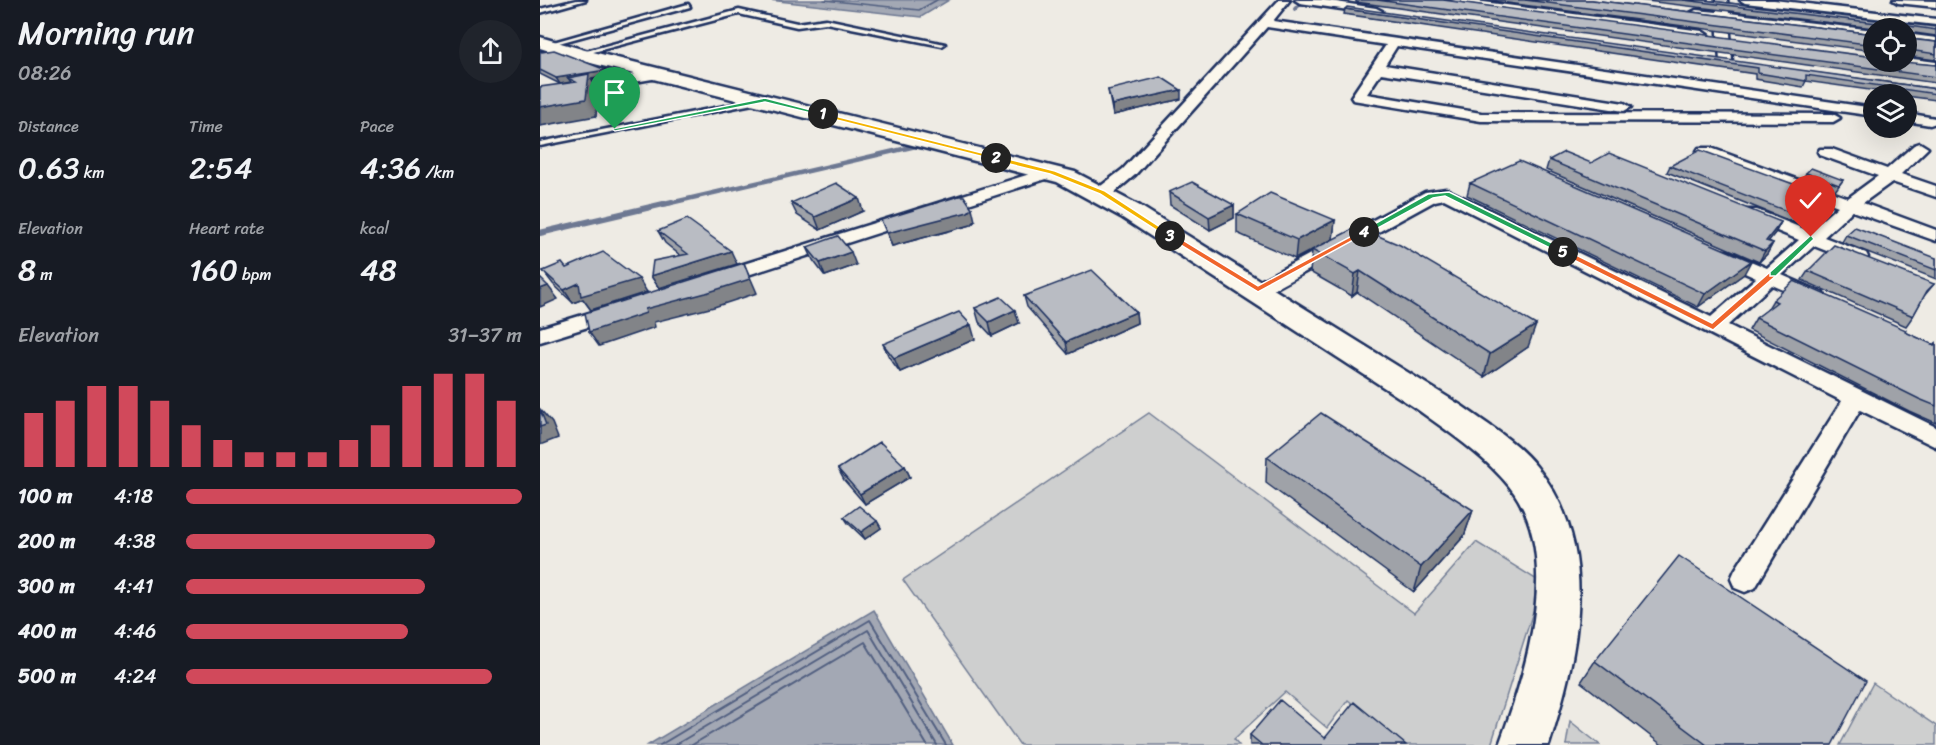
<!DOCTYPE html>
<meta charset="utf-8">
<style>
body{margin:0;font-family:Sriracha,sans-serif;background:#20242c;color:#f1f3f6;height:100vh;display:flex;flex-direction:column;font-size:22px;white-space:nowrap}
*{box-sizing:border-box;margin:0}
p{font-size:20px;color:#9ea1a6}
.icon{flex:none;width:33px;height:33px;fill:none;stroke:currentColor;stroke-width:2;stroke-linecap:round;stroke-linejoin:round}
.map{position:relative;flex:1;overflow:hidden}
.details{display:flex;flex-direction:column;background:#171b24;width:540px}
.details>*{flex:none}
.buttons{position:absolute;left:1323px;top:18px;display:grid;gap:12px}
.buttons a{display:grid;place-items:center;width:54px;height:54px;border-radius:50%;background:#171b24;box-shadow:0 6px 24px #0002;font-size:30px}
.pin{position:absolute;display:grid;place-items:center;width:51px;height:51px;color:#fff;margin:-62px -26px;border-radius:50% 50% 50% 0;rotate:-45deg;box-shadow:0 0 6px #0007}
.pin .icon{rotate:45deg}
.km{position:absolute;width:30px;height:30px;margin:-15px;border-radius:50%;background:#222;color:#fff;font-size:16px;line-height:30px;text-align:center}
.round{display:grid;place-items:center;flex:none;width:63px;height:63px;border-radius:32px;background:#20242c}
.summary{display:flex;align-items:center;justify-content:space-between;height:102px;padding:0 18px}
h1{font-size:33px;font-weight:600;line-height:45px}
.metrics{display:grid;grid-template-columns:repeat(3,1fr);gap:9px;height:102px;padding:6px 18px}
.metrics div{display:grid;align-content:center}
.metrics b{font-size:30px;font-weight:600}
.metrics small{font-size:16px;font-weight:400}
.metrics p{font-size:16px}
.chart{height:168px;padding:12px 18px}
.chart p{display:flex;justify-content:space-between}
.chart svg{width:100%;height:108px;margin-top:6px;stroke:#d1495b;stroke-width:6}
ul{padding:0 18px;list-style:none;font-size:20px}
li{display:grid;grid-template-columns:96px 72px 1fr;align-items:center;height:45px}
li i{height:15px;border-radius:8px;background:#d1495b}
main{display:flex;flex:1;min-height:0}
.map>svg:first-child{display:block}
.green{fill:#cecfcf;stroke:#747f96;stroke-width:1.5}
.water{fill:#a3a8b4;stroke:#6d7892;stroke-width:1.5}
.lines{fill:none;stroke-linecap:round;stroke-linejoin:round}
.shore-far1{stroke:#515f80;stroke-width:1.5}
.shore{stroke:#515f80;stroke-width:2}
.stream-far2{stroke:#6d7892;stroke-width:4}
.stream-far1{stroke:#6d7892;stroke-width:4.5}
.stream{stroke:#6d7892;stroke-width:6}
.lane-casing{stroke:#1b2f5e;stroke-width:5}
.street-casing{stroke:#1b2f5e;stroke-width:5}
.primary-casing{stroke:#1b2f5e;stroke-width:5}
.lane{fill:#fbf7ec;fill-rule:evenodd}
.street{fill:#fbf7ec;fill-rule:evenodd}
.primary{fill:#fbf7ec;fill-rule:evenodd}
.wall{fill:#9fa2a8;stroke:#1b2f5e;stroke-width:1.5}
.shaded-wall{fill:#828488;stroke:#1b2f5e;stroke-width:1.5}
.building{fill:#b9bcc3;stroke:#1b2f5e;stroke-width:1.5}
.split-1{fill:#22a559;stroke:#fff;stroke-width:1.5}
.split-2{fill:#f5b400;stroke:#fff;stroke-width:1.5}
.split-3{fill:#f5b400;stroke:#fff;stroke-width:1.5}
.split-4{fill:#f0652b;stroke:#fff;stroke-width:1.5}
.split-5{fill:#22a559;stroke:#fff;stroke-width:1.5}
.split-6{fill:#f0652b;stroke:#fff;stroke-width:1.5}
.split-7{fill:#22a559;stroke:#fff;stroke-width:1.5}
</style>
<main>
<section class="details">
<div class="summary"><div><h1>Morning run</h1><p>08:26</p></div><a class="round"><svg class="icon" aria-label="share" viewBox="0 0 24 24"><path d="M12 15V3M7 8l5-5 5 5M5 13v7h14v-7"/></svg></a></div>
<div class="metrics">
<div><p>Distance</p><b>0.63<small> km</small></b></div>
<div><p>Time</p><b>2:54</b></div>
<div><p>Pace</p><b>4:36<small> /km</small></b></div>
</div>
<div class="metrics">
<div><p>Elevation</p><b>8<small> m</small></b></div>
<div><p>Heart rate</p><b>160<small> bpm</small></b></div>
<div><p>kcal</p><b>48</b></div>
</div>
<div class="chart"><p><span>Elevation</span>31–37 m</p>
<svg viewBox="0 0 160 44" preserveAspectRatio="none"><path d="M5 44V22M15 44V17M25 44V11M35 44V11M45 44V17M55 44V27M65 44V33M75 44V38M85 44V38M95 44V38M105 44V33M115 44V27M125 44V11M135 44V6M145 44V6M155 44V17"/></svg>
</div>
<ul>
<li><b>100 m</b>4:18<i style="width:100%"></i></li>
<li><b>200 m</b>4:38<i style="width:74%"></i></li>
<li><b>300 m</b>4:41<i style="width:71%"></i></li>
<li><b>400 m</b>4:46<i style="width:66%"></i></li>
<li><b>500 m</b>4:24<i style="width:91%"></i></li>
</ul>
</section>
<div class="map">
<svg width="1396" height="745" viewBox="0 0 1396 745">
<rect width="100%" height="100%" fill="#eeebe4"/>
<filter id="ink" filterUnits="userSpaceOnUse"><feTurbulence type="fractalNoise" baseFrequency=".0167" numOctaves="2"/><feDisplacementMap in="SourceGraphic" scale="12" xChannelSelector="R" yChannelSelector="G"/><feConvolveMatrix kernelMatrix="1 2 1 2 8 2 1 2 1" color-interpolation-filters="sRGB"/></filter>
<g filter="url(#ink)">
<path class="green" d="M609,413L874,613L936,542L1002,583L951,745H863L808,700L787,728L745,692L694,739L699,745H480L363,580Z
M1333,683L1396,726V745H1300Z
M1030,721L1060,745H1026Z"/>
<path class="water" d="M229,0H409L381,17Z
M334,610L413,745H108Z"/>
<g class="lines">
<path class="shore-far1" d="M284,0L379,10L397,0"/>
<path class="shore" d="M120,745L330,620L406,745
M135,745L328,630L397,745
M152,745L325,642L387,745"/>
<path class="stream-far2" d="M755,9L761,3"/>
<path class="stream-far1" d="M126,204L376,146"/>
<path class="stream" d="M0,233L132,202"/>
<g class="lane-casing">
<path id="lane" d="M37,0H46L0,13V9Z
M148,4L150,7L8,46L3,45Z
M199,10L257,23L286,19L405,44L402,46L286,23L257,27L199,14L38,56L35,54Z
M221,99L224,101L223,102L0,146V142Z"/>
</g>
<g class="street-casing">
<path id="street" d="M739,0H750L733,21L1334,108V116L857,46L845,65L1084,103L1091,107L1084,111L841,73L827,94L941,113L1293,114L1300,118L1293,122L941,121L813,100L811,97L846,45L727,27L595,175L569,197H557L555,193L557,189L583,169Z
M755,0H783L836,8L842,11L836,14L760,3Z
M898,0H928L1162,31L1168,35L1162,39L903,3Z
M1177,0H1187L1189,13L1334,30V38L1189,20L1192,61L1186,65L1180,61L1177,19L1156,16L1150,13L1156,10L1177,12Z
M1200,0H1234L1396,19V25L1205,3Z
M1353,0L1396,1V7L1358,3Z
M1366,34L1396,38V46L1366,42Z
M1366,58L1396,62V70L1360,65L1359,62H1366Z
M119,70L124,71V77L0,98V90Z
M1366,113L1395,118L1396,123L1390,125L1366,121Z
M1380,143L1388,148L1361,174L1396,186V197L1352,182L1323,203L1396,230V241L1312,211L1284,237L1326,253L1328,257L1326,261H1312L1274,246L1242,275L1283,293L1286,297L1283,301H1269L1232,285L1188,325L1396,427V447L1320,410L1215,588L1205,592L1195,588L1191,579L1195,570L1302,401L904,199L895,201L725,294H711L708,290L711,286L885,192L906,189L1171,317L1216,278L1173,259L1171,255L1173,251H1187L1227,268L1259,240L1205,218L1202,214L1205,210H1217L1269,231L1298,206L1159,154L1157,151L1159,148H1171L1308,198L1338,176L1280,155L1278,152L1280,149H1292L1347,169L1374,145Z
M512,167L518,169L520,172L518,175L186,282H172L169,278L172,274Z
M76,305L83,306L86,311L83,316L0,342V328Z"/>
</g>
<g class="primary-casing">
<path id="primary" d="M0,37L45,50L535,172L600,206L922,406C947,424 977,442 996,466C1063,547 1038,655 1009,745H959C986,672 1024,555 969,486C944,455 906,430 874,407L581,217L517,182L31,58L0,48Z"/>
</g>
<use href="#lane" class="lane"/>
<use href="#street" class="street"/>
<use href="#primary" class="primary"/>
</g>
<path class="wall" d="M816,0H903L1334,62L1396,65V83L816,2Z
M945,0H1052L1334,34V51Z
M1098,0H1163L1396,27V36L1367,32L1369,39L1396,42V60L1366,56V28H1334Z
M805,9L1396,89V100L1366,96V94H1358L1266,81L1263,87L1215,79V74L804,14Z
M0,51L70,76L51,79L58,90L56,116L20,84L0,74Z
M568,90L641,99L573,115Z
M1009,160L1051,163L1241,222L1235,233L1228,241L1233,243L1227,254L1219,262L1006,170Z
M1130,166L1285,203L1258,224L1127,172Z
M1266,173L1303,180L1295,191L1263,179Z
M930,183L1204,274L1158,307L927,195Z
M629,192L694,205V218L670,230L630,205Z
M251,203L323,211L280,230L257,215Z
M697,214L795,220L793,239L988,347L944,377L817,292L812,296L770,272L772,251L755,259L697,233Z
M341,220L435,221L431,225L352,246Z
M118,231L197,264L119,288L111,276L141,256L125,243Z
M1306,235L1396,258V279L1302,242Z
M267,247L316,265L285,276L273,260Z
M26,268L107,292L51,310L43,299L33,303L13,284L3,271Z
M1268,271L1394,284L1384,296L1373,316L1366,326L1262,280Z
M484,296L596,312L597,323L528,354L487,307Z
M1233,300L1365,332L1394,345L1396,343V423L1369,411L1209,330L1216,318L1227,310Z
M435,308L479,323L452,336L439,322Z
M435,339L360,372L349,357L343,344Z
M727,457L933,510L924,536L874,592L726,483Z
M365,466L370,477L325,504L304,480L298,469Z
M304,517L337,521L341,528L325,539L308,523Z
M1055,661L1292,745H1122L1041,682Z
M710,735L785,738L866,745H710Z"/>
<path class="shaded-wall" d="M66,70L70,76L51,79L58,90L56,116L0,126V107L48,80L28,78L31,82L20,84L16,78Z
M641,90V99L573,115L572,105Z
M1289,197L1285,203L1258,224L1262,217Z
M319,198L323,211L280,230L275,217Z
M694,205V218L670,230L669,217Z
M432,208L435,221L431,225L352,246L347,233Z
M795,220L793,239L755,259L757,240Z
M1241,222L1235,233L1221,251L1226,241Z
M1233,243L1227,254L1219,262L1225,251Z
M191,251L197,264L119,288L111,276Z
M311,252L316,265L285,276L280,263Z
M1211,261L1204,274L1158,307L1165,294Z
M204,263L217,293L174,307L114,322L115,327L59,346L49,332L105,309Z
M820,271L817,292L812,296L815,274Z
M99,279L107,292L51,310L43,299L33,303L24,290L39,283Z
M8,286L18,299L0,307V289Z
M475,310L479,323L452,336L449,322Z
M596,312L597,323L528,354L526,342Z
M431,325L435,339L360,372L354,358Z
M996,325L988,347L944,377L950,354Z
M0,409L12,423L18,438L0,445Z
M365,466L370,477L325,504L320,494Z
M933,510L924,536L874,592L881,567Z
M337,521L341,528L325,539L321,532Z"/>
<path class="building" d="M837,0H903L1334,57V62H1363L1396,65V77Z
M985,0H1052L1334,34V45Z
M1143,0H1163L1396,27V30L1369,26L1367,29L1369,39L1396,42V54L1369,50L1366,54V28H1338L1337,23Z
M807,7L1396,89V94L1266,75V81L1218,73V68L805,9Z
M14,50L66,70L16,78L0,70V51L2,52Z
M49,74L46,99L0,107V87L36,82L28,78Z
M621,77L641,90L572,105L568,90Z
M1160,150L1289,197L1262,217L1130,166Z
M1024,152L1051,163L1069,153L1241,222L1226,241L1233,243L1225,251L1009,160Z
M979,161L1211,261L1165,294L930,183Z
M1271,168L1303,180L1299,185L1266,173Z
M652,182L694,205L669,217L629,192Z
M296,183L319,198L275,217L251,203Z
M730,193L795,220L757,240L697,214Z
M419,196H424L432,208L428,212L347,233L341,220Z
M147,219L191,251L111,276L113,261L148,254L118,231Z
M817,227L860,245L996,325L950,354L820,271L815,274L772,250Z
M1315,227L1396,258V270L1306,235Z
M298,236L311,252L280,263L267,247Z
M1294,245L1394,284L1387,291L1373,316L1268,271Z
M63,252L99,279L41,296L39,283L24,290L3,271L22,263L26,268Z
M204,263L210,279L166,293L105,309L106,313L49,332L45,313Z
M552,270L596,312L526,342L484,296Z
M0,278L8,286L0,289Z
M1254,281L1366,330L1365,332L1394,345L1396,343V406L1379,399L1216,318L1237,302L1233,300Z
M461,297L475,310L449,322L435,308Z
M419,312L431,325L354,358L343,344Z
M0,409L6,425L0,427Z
M781,413L933,510L881,567L727,457Z
M340,442L365,466L320,494L298,469Z
M319,506L337,521L321,532L304,517Z
M1139,556L1326,681L1292,745H1167L1055,661Z
M740,700L785,738L814,702L866,745H722L710,735Z"/>
</g>
<path class="split-1" d="M225,98L286,114L283,116L225,102L75,131L72,129Z"/>
<path class="split-2" d="M283,113L458,157L459,158L456,160L281,116Z"/>
<path class="split-3" d="M456,156L515,171L565,191L634,236L627,237L560,194L510,174L453,160Z"/>
<path class="split-4" d="M821,231L828,232L718,292L626,236L633,234L718,286Z"/>
<path class="split-5" d="M909,192L1026,250L1027,252L1020,253L905,196L893,198L827,234L820,232L888,194Z"/>
<path class="split-6" d="M1020,250H1026L1172,323L1230,272L1238,274L1173,330L1020,253Z"/>
<path class="split-7" d="M1271,235L1274,239L1236,276H1230V272Z"/>
</svg>
<div class="buttons">
<a><svg class="icon" aria-label="locate" viewBox="0 0 24 24"><circle cx="12" cy="12" r="6"/><path d="M12 2v4M12 18v4M2 12h4M18 12h4"/></svg></a>
<a><svg class="icon" aria-label="layers" viewBox="0 0 24 24"><path d="M12 4l9 5-9 5-9-5zM3 14l9 5 9-5"/></svg></a>
</div>
<div class="pin" style="left:75px;top:129px;background:#1e9e55"><svg class="icon" aria-label="arrive" viewBox="0 0 24 24"><path d="M6 21V4h12l-3 4 3 4H6"/></svg></div>
<div class="pin" style="left:1271px;top:237px;background:#d93025"><svg class="icon" aria-label="check" viewBox="0 0 24 24"><path d="M5 12l5 5 9-10"/></svg></div>
<b class="km" style="left:283px;top:114px">1</b>
<b class="km" style="left:456px;top:158px">2</b>
<b class="km" style="left:630px;top:236px">3</b>
<b class="km" style="left:824px;top:232px">4</b>
<b class="km" style="left:1023px;top:252px">5</b>
</div>
</main>
